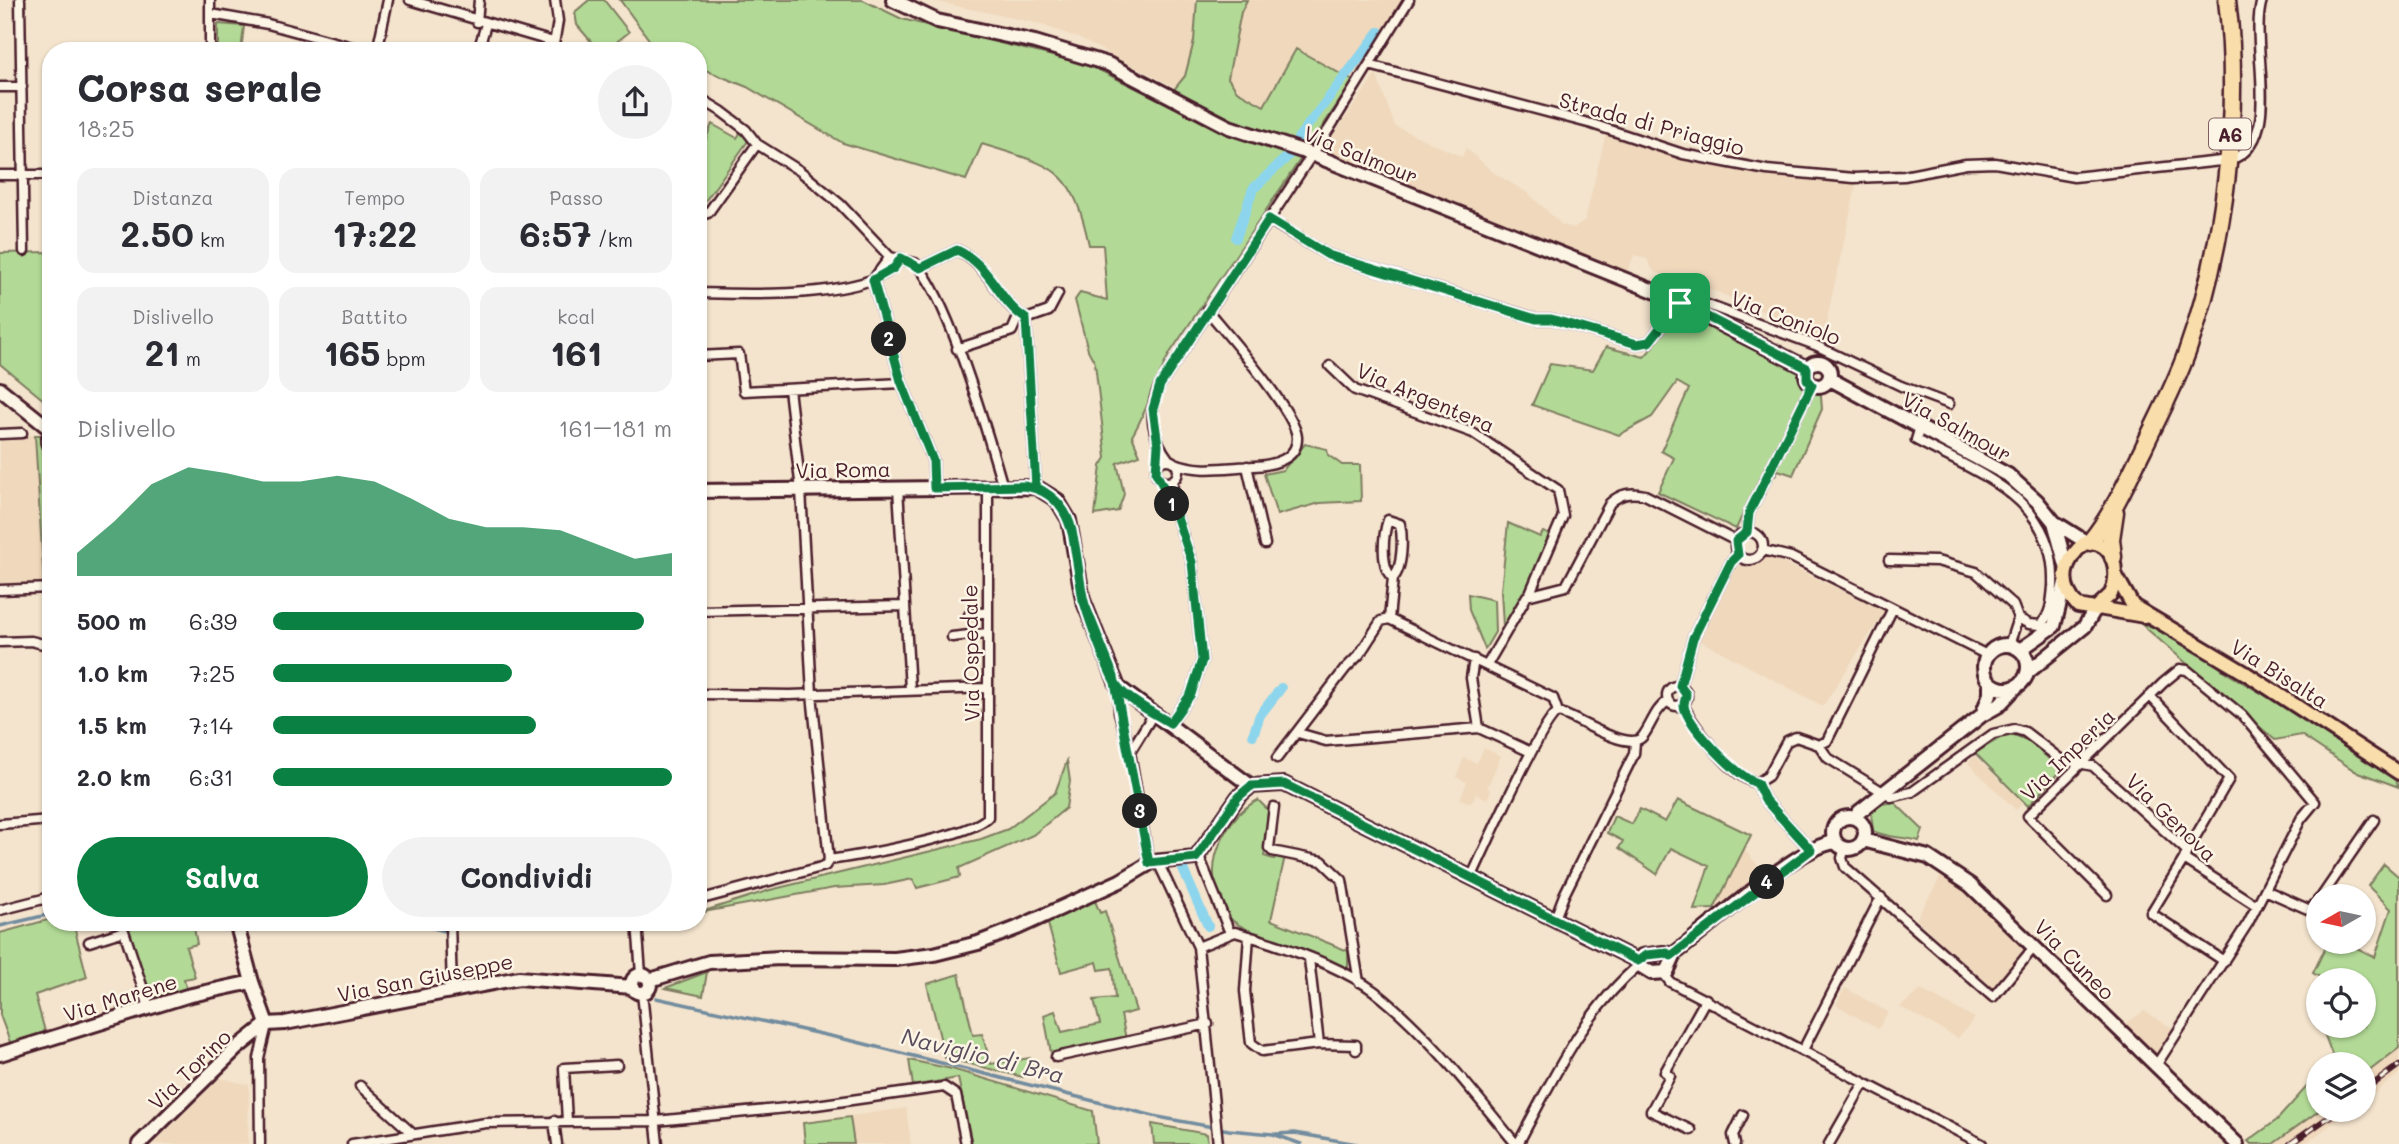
<!DOCTYPE html>
<html lang="it">
<meta charset="utf-8">
<style>
body{margin:0;font-family:Mali,sans-serif;background:#f2f2f3;color:#2b2b33;height:100vh;display:flex;flex-direction:column;font-size:26px;white-space:nowrap}
*{box-sizing:border-box;margin:0}
p{font-size:23px;color:#7c7c81}
.icon{flex:none;width:38px;height:38px;fill:none;stroke:currentColor;stroke-width:2;stroke-linecap:round;stroke-linejoin:round}
.map{position:relative;flex:1;overflow:hidden}
.sheet{position:absolute;left:42px;top:42px;width:665px;height:889px;display:flex;flex-direction:column;background:#fff;border-radius:28px;box-shadow:0 2px 5px #0004}
.sheet>*{flex:none}
.needle{width:46px;rotate:261deg}
.controls{position:absolute;left:2306px;top:884px;display:grid;gap:14px}
.controls a{display:grid;place-items:center;width:70px;height:70px;border-radius:50%;background:#fff;box-shadow:0 2px 5px #0004;font-size:35px}
.pin{position:absolute;display:grid;place-items:center;width:60px;height:60px;color:#fff;margin:-30px;border-radius:14px;box-shadow:0 4px 10px #0006}
.km{position:absolute;width:35px;height:35px;margin:-18px;border-radius:50%;background:#222;color:#fff;font-size:19px;line-height:35px;text-align:center}
.round{display:grid;place-items:center;flex:none;width:74px;height:74px;border-radius:37px;background:#f2f2f3}
.summary{display:flex;align-items:center;justify-content:space-between;height:119px;padding:0 35px}
h1{font-size:38px;font-weight:700;line-height:52px}
.stats{display:grid;grid-template-columns:repeat(3,1fr);gap:10px;height:119px;padding:7px 35px}
.stats div{display:grid;align-content:center;border-radius:18px;background:#f2f2f3;text-align:center}
.stats b{font-size:35px;font-weight:700}
.stats small{font-size:19px;font-weight:400}
.stats p{font-size:19px}
.chart{height:196px;padding:14px 35px}
.chart p{display:flex;justify-content:space-between}
.chart svg{width:100%;height:126px;margin-top:7px;fill:#0b8043;opacity:.7}
.button{display:flex;gap:14px;margin-top:auto;padding:14px 35px}
.button a{flex:1;height:80px;border-radius:42px;background:#0b8043;color:#fff;font-size:28px;font-weight:700;line-height:80px;text-align:center}
.button a+a{background:#f2f2f3;color:#2b2b33}
ul{padding:0 35px;list-style:none;font-size:23px}
li{display:grid;grid-template-columns:112px 84px 1fr;align-items:center;height:52px}
li i{height:18px;border-radius:9px;background:#0b8043}
.map>svg:first-child{display:block}
.built{fill:#efd8bc}
.green{fill:#b2da96;stroke:#7e7c60;stroke-width:2}
.lines{fill:none;stroke-linecap:round;stroke-linejoin:round}
.stream{stroke:#728c9f;stroke-width:3.5}
.canal{stroke:#8cd5ed;stroke-width:10}
.street-casing{stroke:#4a1f2b;stroke-width:13}
.secondary-casing{stroke:#4a1f2b;stroke-width:18}
.primary-casing{stroke:#4a1f2b;stroke-width:18}
.highway-casing{stroke:#4a1f2b;stroke-width:21}
.street{stroke:#fcf5e5;stroke-width:8}
.secondary{stroke:#fcf5e5;stroke-width:12}
.primary{stroke:#f9deab;stroke-width:12}
.highway{stroke:#f9deab;stroke-width:16}
.rail-casing{stroke:#4a1f2b;stroke-width:6}
.rail{stroke:#fcf5e5;stroke-width:3.5;stroke-dasharray:10;stroke-linecap:butt}
.route-casing{stroke:#fff;stroke-width:14}
.route{stroke:#0b8043;stroke-width:9}
.labels{text-anchor:middle;dominant-baseline:central;stroke-width:5;stroke-linejoin:round;paint-order:stroke}
.shield{fill:#fcf5e5;stroke:#7f5f63;stroke-width:2}
.shield-label{font-size:19px;font-weight:bold;fill:#4a1f2b}
.street-label{font-size:21px;fill:#4a1f2b;stroke:#fcf5e5}
.water-label{font-size:23px;font-style:italic;fill:#5a4c5c;stroke:#fcf5e5}
</style>
<div class="map">
<svg width="2399" height="1144" viewBox="0 0 2399 1144">
<rect width="100%" height="100%" fill="#f4e4cd"/>
<filter id="ink" filterUnits="userSpaceOnUse"><feTurbulence type="fractalNoise" baseFrequency=".0143" numOctaves="2"/><feDisplacementMap in="SourceGraphic" scale="14" xChannelSelector="R" yChannelSelector="G"/><feConvolveMatrix kernelMatrix="1 2 1 2 8 2 1 2 1" color-interpolation-filters="sRGB"/></filter>
<g filter="url(#ink)">
<path class="built" d="M928,0H1197L1194,41L1185,76L1175,87L1076,37L1036,23Z
M1247,0H1410L1353,81L1296,49L1264,107L1237,91L1227,78L1241,12Z
M1376,74L1395,126L1462,157L1466,148L1494,173L1528,193L1562,225L1574,228L1585,220L1608,125L1734,162L1859,173L1823,337L1717,292L1654,272L1647,259L1634,255L1627,272L1321,153Z
M35,435L44,585L0,587V441H12V436Z
M1765,554L1885,611L1823,706L1697,639L1734,564Z
M1484,748L1501,756L1487,788L1491,790L1487,799L1476,794L1471,803L1460,799L1467,782L1456,777L1464,758L1477,763Z
M1975,756L2023,803L2016,810L1968,763Z
M1744,849L1761,870L1766,867L1770,871L1720,908L1714,909Z
M1942,875L1981,905L2027,950L1994,989L1916,919Z
M1845,988L1888,1012L1878,1029L1836,1005Z
M1921,990L1975,1018L1958,1038L1900,1007Z
M2144,1011L2174,1029L2154,1060L2121,1027Z
M2399,1048V1074L2364,1101V1075Z
M220,1078L249,1085L248,1144H153Z
M906,1108L911,1144H805L803,1123Z
M2320,1110H2352L2304,1144H2273Z"/>
<path class="green" d="M589,0H604L629,32L614,44L611,51H599L577,25L575,12Z
M620,0H863L902,19L1089,65L1164,102L1185,76L1194,41L1197,0H1247L1241,12L1228,78L1237,91L1264,106L1296,49L1353,81L1170,353C1155,381 1148,409 1132,436L1140,455L1117,463L1124,494L1118,511L1095,515L1101,466L1106,458L1095,363L1088,350L1075,300L1080,293L1107,300L1103,245H1089C1072,165 1054,167 982,144L966,180L843,143L747,87L698,67V51L656,49Z
M218,24L244,26L241,51H218Z
M712,124L737,138L742,130L748,141L701,207L698,140L705,141Z
M51,252V406L0,364V253Z
M1686,314L1820,384L1822,409L1793,475L1778,470L1775,476L1760,477L1736,529L1658,492L1674,458L1661,451L1689,389L1677,382L1652,417L1619,435L1532,405L1550,364L1593,370L1606,347L1644,357C1657,344 1669,321 1686,314Z
M35,435H41L42,447L51,460V585H44Z
M1305,444L1327,449L1328,455L1342,465H1360L1361,501L1320,503L1277,515L1264,474L1283,470Z
M1508,523L1540,537L1543,532L1551,535L1529,585L1503,626L1501,591Z
M1468,594L1494,600L1495,632L1485,649L1469,610Z
M2140,623C2161,629 2184,639 2202,652C2211,658 2218,667 2227,673C2257,693 2390,759 2399,787L2355,771L2301,735L2275,740Z
M2007,734L2027,740L2062,770L2028,806L1975,753Z
M1067,761L1070,781L1066,808L1033,835L959,868L960,877L917,888L913,879L884,885L834,888L698,913L770,890L981,839L1008,829L1055,793Z
M1258,800L1268,810V837L1264,856L1274,859L1277,855L1285,856L1271,920L1348,951V968C1324,958 1248,935 1232,920C1215,904 1211,876 1216,855C1223,832 1236,811 1258,800Z
M1678,800L1751,835L1714,909L1694,910L1709,866L1671,848L1657,874L1619,848L1623,841L1607,833L1614,816L1632,824L1640,809L1665,822Z
M1894,802L1923,830L1919,841C1904,837 1887,838 1873,831L1871,812L1882,804Z
M2384,864L2399,877V1048L2364,1075V1064H2327L2333,1057L2324,1033L2314,1020L2319,1012V1026H2364V980H2325L2313,973L2328,942H2345L2375,957L2391,909L2368,886Z
M1095,901L1100,913L1105,911L1136,1011L1121,1015L1126,1039L1051,1053L1044,1015L1055,1011L1062,1032L1100,1024L1094,1000L1115,998L1112,968L1099,970L1097,962L1061,972L1047,920Z
M51,919V922H73L87,977L35,995L46,1035L11,1045L0,1015V933Z
M124,922H193L197,944L186,947L195,977L184,979L187,991L150,1001Z
M707,972L703,996L665,988Z
M959,974L973,1035L982,1034L991,1064L1030,1058L1032,1065L1025,1070L1023,1077L945,1058L927,984Z
M909,1060L952,1069L1093,1111L1097,1144H972L958,1078L913,1086Z
M2319,1073L2320,1110L2273,1144H2251L2248,1141L2277,1120Z
M850,1117L854,1144H805L803,1123Z
M1152,1124L1207,1134L1208,1144H1154Z"/>
<g class="lines">
<path class="stream" d="M412,922L448,932
M0,926L51,914
M656,998L853,1041L1158,1117L1229,1130L1273,1134L1301,1144
M1276,1134L1295,1133L1357,1144"/>
<path class="canal" d="M1298,138L1379,32
M1236,238L1253,189L1288,156
M1253,735L1260,715L1281,688
M1182,867L1208,926"/>
<g class="street-casing">
<path id="street" d="M20,0L24,251
M410,0L550,41L560,51
M211,14L268,24L367,51
M477,22L479,0
M554,44L558,21L555,0
M210,51V0
M377,51L388,0
M478,51L486,24
M1369,65L1592,124L1683,154L1767,170L1854,178L1904,176L1966,164L1995,163L2074,177L2221,161
M0,87H22
M698,97L721,111L746,130L757,144L800,171L840,204L890,257
M2235,158C2284,135 2248,43 2262,0
M0,175H51
M698,216L708,213L757,144
M1269,220L1328,255L1537,319H1551L1637,344L1649,342L1680,303L1689,298L1815,345L1901,386L1949,404
M890,257L915,263C948,295 989,438 1003,487
M920,268L957,250C991,266 997,301 1026,319L1036,487
M875,277L890,257
M873,280L901,381L933,461L934,488
M698,293C742,294 878,301 901,258
M1026,319L1049,311L1058,294
M957,349L1012,331L1019,315
M698,356L739,354L744,391L902,383
M1330,366L1355,390L1473,433L1558,490L1563,516L1530,593
M789,389L801,490L812,694L829,860
M0,434L22,433
M1169,460C1152,438 1147,411 1160,385L1331,126L1409,0
M1156 471a11 11 0 1 1 22 0a11 11 0 1 1-22 0Z
M1175,463C1199,473 1228,467 1254,466C1272,465 1298,460 1297,437C1295,411 1226,333 1207,310
M1247,466L1265,544
M898,488L910,689
M1735 546a14 14 0 1 1 28 0a14 14 0 1 1-28 0Z
M1747,532L1749,513L1812,385
M1762,550L1791,557L1987,655
M1889,560L1937,561L1976,572L2013,605L2018,618L2029,624L2040,625C2051,616 2052,599 2053,586C2057,499 1980,474 1916,440L1920,427
M0,590L51,588
M698,611L904,606
M969,615L987,612
M1389,619L1393,578C1380,568 1383,535 1388,520L1400,524C1403,537 1403,568 1393,578
M952,637L987,633
M0,642L31,641L51,646
M2009,645L2018,618
M1474,659L1471,678L1479,728
M1487,665L1527,596L1566,586L1610,503C1621,493 1631,492 1645,495L1736,541
M1680,686L1693,638L1731,562L1738,555
M1667 696a10 10 0 1 1 20 0a10 10 0 1 1-20 0Z
M1118,687L1119,712L1130,752
M698,694L790,695L988,688
M2150,696L2229,779L2187,851
M1683,703C1690,724 1735,780 1757,783
M1558,712C1576,717 1630,754 1643,736C1652,724 1655,709 1668,701
M1170,723L1191,694L1202,660L1192,562L1172,503L1173,480
M1298,733L1326,741L1479,728L1531,752
M1819,745L1828,758L1891,797L1912,792L1993,734L2015,729L2025,732L2060,759L2093,766L2187,851L2184,859L2257,906
M1277,758L1345,669L1359,655L1381,621L1389,619L1553,698L1558,712
M1757,783L1768,776L1787,741L1796,737L1819,745L1827,741L1893,608
M1757,783L1765,800L1811,850
M1274,807L1269,848L1272,851L1322,861L1342,880L1359,982
M0,824L51,820
M1845,848L1842,858L1845,867L1993,997L2035,946
M1199,856L1230,933
M2184,859L2151,913L2224,961
M1157,860L1198,947L1218,1144
M1149,863L1130,752L1154,713
M1471,878C1483,853 1542,719 1558,712
M2265,890L2310,910L2319,899
M2107,895L2028,816L2163,683L2180,669L2187,670L2242,715L2315,802L2301,819L2248,923L2155,1067
M2322,896L2374,820
M698,900L825,866L829,860C858,856 972,836 988,817V488
M0,910L51,897
M1554,921L1564,895L1634,754L1635,742
M450,922L452,990
M637,922L641,974
M1249,936L1245,991L1251,1043L1262,1051L1319,1044
M89,942L124,931L149,1007
M1198,947L1235,932C1277,944 1339,965 1374,991C1428,1033 1472,1091 1516,1144
M1309,959L1319,1044L1356,1045V1050
M1664,974L1670,982L1982,1144
M642,993L658,1144
M1803,1050L1881,897
M1056,1057L1208,1024
M360,1086L413,1134
M554,1121L557,1144
M567,1121L564,1068L617,1065
M1691,1130L1651,1111L1670,1076L1665,1072L1706,999
M260,1144L259,1058L267,1025
M352,1144L486,1123L656,1121L816,1105L944,1087L956,1095L966,1144
M1518,1144C1551,1082 1584,1011 1639,965
M1735,1144L1733,1135L1743,1115
M1829,1144L1864,1083"/>
</g>
<g class="secondary-casing">
<path id="secondary" d="M893,0L937,21L1035,42L1108,64L1229,127L1311,154L1654,291L1807,368
M1806 374a12 12 0 1 1 24 0a12 12 0 1 1-24 0Z
M1830,379L2008,475L2037,501L2054,522L2086,542
M0,389L50,429
M51,429L48,442L51,450
M698,491L1036,487L1057,500L1069,520L1083,600L1118,687L1251,786L1284,784L1638,961
M2054,522L2066,566
M1984 667a22 22 0 1 1 44 0a22 22 0 1 1-44 0Z
M2020,650L2054,626L2065,583
M2028,672L2085,626L2095,609
M1990,683V694L1982,715L1998,706L2016,687
M1833 833a16 16 0 1 1 32 0a16 16 0 1 1-32 0Z
M1855,818L1859,812L1982,715
M1863,840L1928,857L1970,885L2237,1144
M236,922L252,982L267,1024
M1663,953L1669,954L1673,959L1667,972L1652,973L1639,965L1642,956Z
M1671,956C1708,930 1797,845 1836,842
M632 984a9 9 0 1 1 18 0a9 9 0 1 1-18 0Z
M650,980L709,962L780,958L895,959L934,954L978,943L1017,928L1120,881L1152,862L1196,858L1238,797L1251,786
M267,1024L285,1023L519,978L632,987
M0,1054L187,996L252,982
M139,1144L237,1048L267,1024"/>
</g>
<g class="primary-casing">
<path id="primary" d="M2086,542C2115,541 2120,572 2111,594L2095,609L2078,606C2057,584 2064,559 2086,542Z
M2116,576L2133,606L2247,674L2399,773
M2098,608L2144,616"/>
</g>
<g class="highway-casing">
<path id="highway" d="M2090,542C2113,514 2127,481 2143,449C2158,417 2175,386 2187,352C2225,245 2241,113 2227,0
M2113,557L2111,539L2115,512"/>
</g>
<use href="#street" class="street"/>
<use href="#secondary" class="secondary"/>
<use href="#primary" class="primary"/>
<use href="#highway" class="highway"/>
<g class="rail-casing">
<path id="rail" d="M2364,1091L2399,1065
M2290,1144L2339,1110"/>
</g>
<use href="#rail" class="rail"/>
</g>
</g>
<g class="lines" filter="url(#ink)">
<g class="route-casing">
<path id="route" d="M1680,303L1649,342L1637,344L1551,319H1536L1328,255L1269,219L1160,385L1153,409L1158,445L1156,473L1172,503L1192,562L1202,660L1191,694L1170,723C1157,715 1126,699 1118,687C1109,675 1086,612 1083,597C1074,555 1079,493 1024,486L934,488L933,461L901,381L873,280L894,268L901,258L920,268L957,250C992,266 997,300 1026,319L1036,487C1055,497 1067,509 1072,531L1083,600L1114,677L1149,863L1196,858L1238,797L1251,786L1284,784L1638,961L1646,955L1667,953L1671,956L1811,850L1765,800L1757,783C1741,781 1684,722 1684,705C1684,701 1686,698 1686,694L1680,686L1693,638L1731,562L1738,555L1736,541L1747,532L1749,513L1812,385L1807,379V368L1680,303"/>
</g>
<use href="#route" class="route"/>
</g>
<g class="labels">
<rect class="shield" x="2209" y="118.5" width="42" height="31" rx="5"/>
<g class="shield-label">
<text x="2230" y="134">A6</text>
</g>
<g class="street-label">
<text transform="translate(1652 123) rotate(15)">Strada di Priaggio</text>
<text transform="translate(1361 154) rotate(22)">Via Salmour</text>
<text transform="translate(1786 317) rotate(21)">Via Coniolo</text>
<text transform="translate(1426 397) rotate(23)">Via Argentera</text>
<text transform="translate(1957 426) rotate(29)">Via Salmour</text>
<text transform="translate(843 469) rotate(-1)">Via Roma</text>
<text transform="translate(970 653) rotate(-91)">Via Ospedale</text>
<text transform="translate(2280 673) rotate(32)">Via Bisalta</text>
<text transform="translate(2067 754) rotate(-44)">Via Imperia</text>
<text transform="translate(2172 817) rotate(44)">Via Genova</text>
<text transform="translate(2075 959) rotate(45)">Via Cuneo</text>
<text transform="translate(425 977) rotate(-11)">Via San Giuseppe</text>
<text transform="translate(120 997) rotate(-17)">Via Marene</text>
<text transform="translate(189 1069) rotate(-44)">Via Torino</text>
</g>
<g class="water-label">
<text transform="translate(983 1055) rotate(14)">Naviglio di Bra</text>
</g>
</g>
</svg>
<div class="controls">
<a><svg class="needle" viewBox="-14 -14 28 28"><path d="M0-13l5 13h-10z" fill="#e53935"/><path d="M0 13l5-13h-10z" fill="#7c7c81"/></svg></a>
<a><svg class="icon" aria-label="locate" viewBox="0 0 24 24"><circle cx="12" cy="12" r="6"/><path d="M12 2v4M12 18v4M2 12h4M18 12h4"/></svg></a>
<a><svg class="icon" aria-label="layers" viewBox="0 0 24 24"><path d="M12 4l9 5-9 5-9-5zM3 14l9 5 9-5"/></svg></a>
</div>
<div class="pin" style="left:1680px;top:303px;background:#1e9e55"><svg class="icon" aria-label="arrive" viewBox="0 0 24 24"><path d="M6 21V4h12l-3 4 3 4H6"/></svg></div>
<b class="km" style="left:1172px;top:504px">1</b>
<b class="km" style="left:889px;top:339px">2</b>
<b class="km" style="left:1140px;top:811px">3</b>
<b class="km" style="left:1767px;top:882px">4</b>
<section class="sheet">
<div class="summary"><div><h1>Corsa serale</h1><p>18:25</p></div><a class="round"><svg class="icon" aria-label="share" viewBox="0 0 24 24"><path d="M12 15V3M7 8l5-5 5 5M5 13v7h14v-7"/></svg></a></div>
<div class="stats">
<div><p>Distanza</p><b>2.50<small> km</small></b></div>
<div><p>Tempo</p><b>17:22</b></div>
<div><p>Passo</p><b>6:57<small> /km</small></b></div>
</div>
<div class="stats">
<div><p>Dislivello</p><b>21<small> m</small></b></div>
<div><p>Battito</p><b>165<small> bpm</small></b></div>
<div><p>kcal</p><b>161</b></div>
</div>
<div class="chart"><p><span>Dislivello</span>161–181 m</p>
<svg viewBox="0 0 160 44" preserveAspectRatio="none"><path d="M0 44V36L10 25L20 12L30 6L40 8L50 11L60 11L70 9L80 11L90 17L100 24L110 27L120 27L130 28L140 33L150 38L160 36V44z"/></svg>
</div>
<ul>
<li><b>500 m</b>6:39<i style="width:93%"></i></li>
<li><b>1.0 km</b>7:25<i style="width:60%"></i></li>
<li><b>1.5 km</b>7:14<i style="width:66%"></i></li>
<li><b>2.0 km</b>6:31<i style="width:100%"></i></li>
</ul>
<div class="button"><a>Salva</a><a>Condividi</a></div>
</section>
</div>
